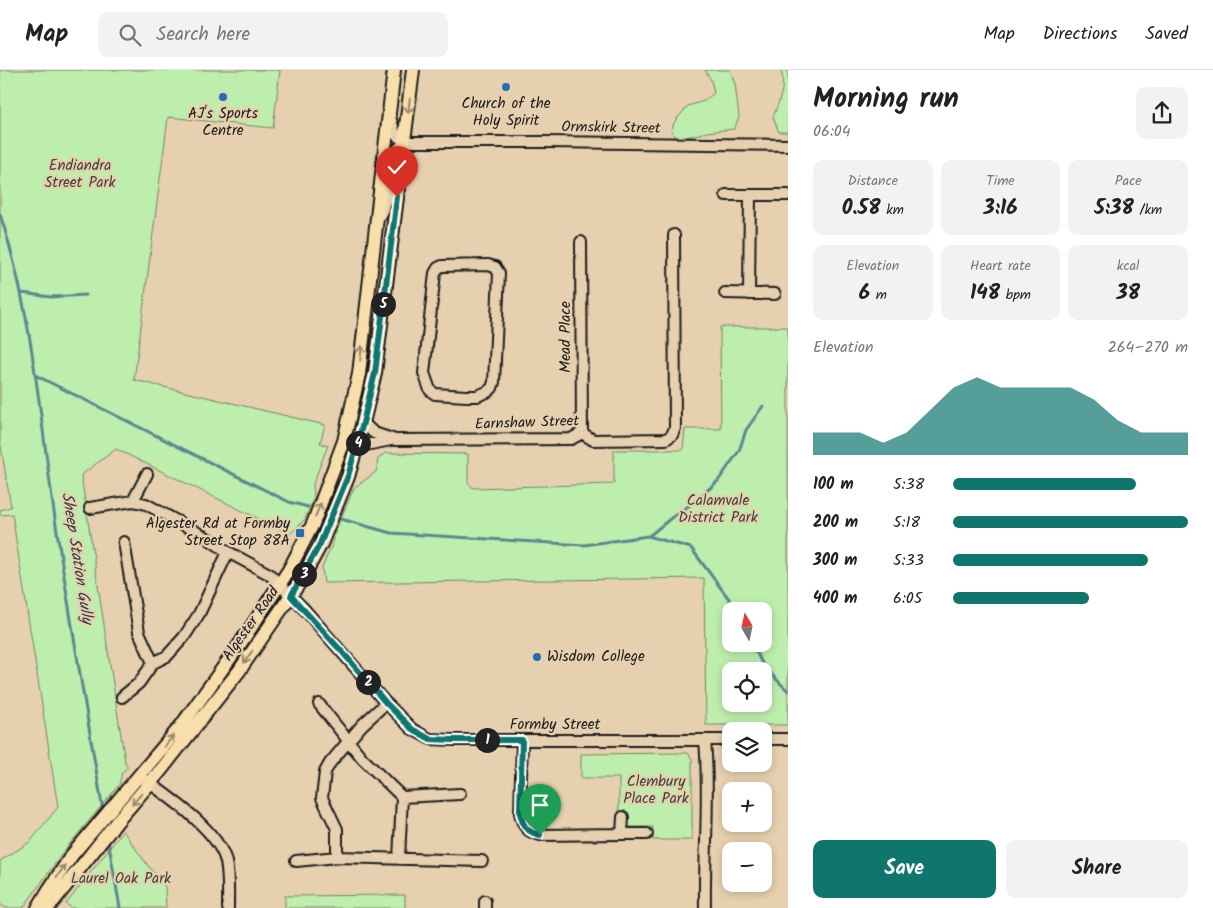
<!DOCTYPE html>
<meta charset="utf-8">
<style>
body{margin:0;font-family:Kalam,sans-serif;background:#f2f2f2;color:#222;height:100vh;display:flex;flex-direction:column;font-size:19px;white-space:nowrap}
*{box-sizing:border-box;margin:0}
p{font-size:16px;color:#767676}
.icon{flex:none;width:28px;height:28px;fill:none;stroke:currentColor;stroke-width:2;stroke-linecap:round;stroke-linejoin:round}
.map{position:relative;flex:1;overflow:hidden}
.sheet{display:flex;flex-direction:column;background:#fff;width:425px}
.sheet>*{flex:none}
.needle{width:32px;rotate:351deg}
.tools{position:absolute;left:722px;top:532px;display:grid;gap:10px}
.tools a{display:grid;place-items:center;width:50px;height:50px;border-radius:10px;background:#fff;box-shadow:0 2px 8px #0003;font-size:25px}
.pin{position:absolute;display:grid;place-items:center;width:42px;height:42px;color:#fff;margin:-51px -21px;border-radius:50% 50% 50% 0;rotate:-45deg;box-shadow:0 0 5px #0007}
.pin .icon{rotate:45deg}
.km{position:absolute;width:25px;height:25px;margin:-12px;border-radius:50%;background:#222;color:#fff;font-size:14px;line-height:25px;text-align:center}
.round{display:grid;place-items:center;flex:none;width:52px;height:52px;border-radius:10px;background:#f2f2f2}
.summary{display:flex;align-items:center;justify-content:space-between;height:85px;padding:0 25px}
h1{font-size:28px;font-weight:700;line-height:38px}
.metrics{display:grid;grid-template-columns:repeat(3,1fr);gap:8px;height:85px;padding:5px 25px}
.metrics div{display:grid;align-content:center;border-radius:10px;background:#f2f2f2;text-align:center}
.metrics b{font-size:21px;font-weight:700}
.metrics small{font-size:14px;font-weight:400}
.metrics p{font-size:14px}
.chart{height:140px;padding:10px 25px}
.chart p{display:flex;justify-content:space-between}
.chart svg{width:100%;height:90px;margin-top:5px;fill:#0f766e;opacity:.7}
.primary-button{display:flex;gap:10px;margin-top:auto;padding:10px 25px}
.primary-button a{flex:1;height:58px;border-radius:10px;background:#0f766e;color:#fff;font-size:20px;font-weight:700;line-height:58px;text-align:center}
.primary-button a+a{background:#f2f2f2;color:#222}
ul{padding:0 25px;list-style:none;font-size:16px}
li{display:grid;grid-template-columns:80px 60px 1fr;align-items:center;height:38px}
li i{height:12px;border-radius:6px;background:#0f766e}
header{display:flex;align-items:center;gap:30px;box-sizing:border-box;height:70px;padding:0 25px;background:#fff;border-bottom:1px solid #e0e0e0}
header strong{font-size:24px}
nav{display:flex;gap:28px;margin-inline-start:auto;font-size:18px}
.search{width:350px;height:45px;background:#f2f2f2;display:flex;align-items:center;gap:12px;box-sizing:border-box;padding:0 18px;border-radius:10px;color:#767676;font-size:19px}
main{display:flex;flex:1;min-height:0}
.map>svg:first-child{display:block}
.green{fill:#beeead;stroke:#6d8564;fill-rule:evenodd}
.lines{fill:none;stroke-linecap:round;stroke-linejoin:round}
.stream{stroke:#598990;stroke-width:3}
.minor-casing{stroke:#1c1c1c;stroke-width:14}
.major-casing{stroke:#1c1c1c;stroke-width:16}
.minor{stroke:#e6d0af;stroke-width:10}
.major{stroke:#f8deab;stroke-width:12}
.oneway{stroke:#95876b}
.route-casing{stroke:#fff;stroke-width:10}
.route{stroke:#0f766e;stroke-width:6}
.poi-dot{fill:#1f6fb2;stroke:#e6d0af;stroke-width:2}
.labels{text-anchor:middle;dominant-baseline:central;stroke-width:4.5;stroke-linejoin:round;paint-order:stroke}
.poi-label{font-size:15px;fill:#1c1c1c;stroke:#e6d0af}
.street-label{font-size:15px;fill:#1c1c1c;stroke:#e6d0af}
.park-label{font-size:15px;fill:#3c4639;stroke:#e6d0af}
.water-label{font-size:16px;font-style:italic;fill:#304043;stroke:#e6d0af}
</style>
<header>
<strong>Map</strong>
<div class="search"><svg class="icon" aria-label="search" viewBox="0 0 24 24"><circle cx="10" cy="10" r="6"/><path d="M15 15l6 6"/></svg>Search here</div>
<nav><a>Map</a><a>Directions</a><a>Saved</a></nav>
</header>
<main>
<div class="map">
<svg width="788" height="838" viewBox="0 0 788 838">
<rect width="100%" height="100%" fill="#e6d0af"/>
<filter id="ink" filterUnits="userSpaceOnUse"><feTurbulence type="fractalNoise" baseFrequency=".02" numOctaves="2"/><feDisplacementMap in="SourceGraphic" scale="10" xChannelSelector="R" yChannelSelector="G"/><feConvolveMatrix kernelMatrix="1 2 1 2 8 2 1 2 1" color-interpolation-filters="sRGB"/></filter>
<g filter="url(#ink)">
<path class="green" d="M0,0H280L273,58L168,47L134,310L325,355L320,373L328,375L313,414L314,427L305,449L290,464L116,379L81,405L125,692L128,697L122,702L119,715L67,777L23,838H6L0,834V791L30,772L58,737L12,444L0,445V440L11,437L0,370Z
M705,0H730L735,14L739,47L734,59L707,62L678,69L671,61L675,51L688,36L704,31L714,23L711,10Z
M781,0H788V62H779L773,47C779,32 786,17 781,0Z
M720,257H788V655H706L704,508L324,513L322,498L334,470L335,462L354,418L376,402L378,389L385,383L468,384V412L473,418L614,414V380H683L685,359H721ZM731,541H764V574H731ZM731,601H764V634H731Z
M688,683L692,689V770H653V757H628V743H619V708H581V684Z
M123,761L143,789L165,817L166,838H72L66,834Z
M405,825V838H285V826Z"/>
<g class="lines">
<path class="stream" d="M0,144C31,238 39,337 53,435C68,537 86,639 103,741
M22,223L51,227L86,225
M35,305L289,432L308,437
M341,449L391,463L584,475L648,466L691,478L729,529L736,541
M649,466L671,448L693,433L718,411L739,381L746,360L763,336
M752,574L764,597L788,621
M108,770L120,838"/>
<g class="minor-casing">
<path id="minor" d="M390,46L395,64L405,72
M405,72H545L788,75
M726,125H788
M381,145L387,124L391,86L405,72
M581,172L582,363
M488,195L495,197L499,203L494,312L492,318L487,322L477,326H466L435,324L430,320L424,303L435,203L438,198L442,196Z
M725,223L775,224
M749,224L750,125
M363,353L374,363L395,370L571,369L582,363L593,370L666,369L672,365L675,358L674,165
M356,377L391,370
M133,431L147,404
M90,438L133,431L146,434L209,469L228,482L269,504L305,540L386,633L412,659L430,669L453,670H731
M124,472L139,562L153,593
M122,627L139,613L153,593L167,586L184,567L199,544L228,482
M319,634L362,688L402,727L460,724
M764,669H788
M522,670L520,743C523,757 527,762 540,765L622,764
M140,706C166,725 219,760 226,792C229,807 228,823 228,838
M623,747L622,764H647
M337,787V759L322,728L325,702L330,693L362,655L386,633
M399,789L402,727
M296,791L337,787L482,791
M485,831V838
M705,838C704,782 710,726 705,670"/>
</g>
<g class="major-casing">
<path id="major" d="M38,838L48,821L72,785L181,656L236,580L289,500L313,454L344,371L359,304L394,0
M48,838L119,749L161,700L239,601L302,509L321,474L348,407L363,353L375,303L413,0"/>
</g>
<use href="#minor" class="minor"/>
<use href="#major" class="major"/>
</g>
<defs><path id="oneway-shaft" d="M-6 0H5M1.5-3L5.5 0L1.5 3" fill="none" stroke-width="1.6" stroke-linecap="round" stroke-linejoin="round" transform="scale(1.25)"/></defs>
<g class="oneway">
<use href="#oneway-shaft" transform="translate(409 36) rotate(96)"/>
<use href="#oneway-shaft" transform="translate(361 283) rotate(-84)"/>
<use href="#oneway-shaft" transform="translate(318 440) rotate(-68)"/>
<use href="#oneway-shaft" transform="translate(248 587) rotate(125)"/>
<use href="#oneway-shaft" transform="translate(169 671) rotate(-51)"/>
<use href="#oneway-shaft" transform="translate(137 729) rotate(131)"/>
<use href="#oneway-shaft" transform="translate(61 801) rotate(-55)"/>
</g>
</g>
<g class="lines" filter="url(#ink)">
<g class="route-casing">
<path id="route" d="M397,127L375,303L363,353L348,406L320,474L291,526L345,585L386,633L412,659L430,669L453,670H522L520,743C523,757 527,762 540,765"/>
</g>
<use href="#route" class="route"/>
</g>
<g class="poi-dot">
<circle cx="506" cy="17" r="5"/>
<circle cx="223" cy="27" r="5"/>
<rect x="295" y="458" width="10" height="10" rx="2.5"/>
<circle cx="537" cy="587" r="5"/>
</g>
<g class="labels">
<g class="poi-label">
<text x="506" y="34">Church of the<tspan x="506" dy="17">Holy Spirit</tspan></text>
<text x="223" y="44">AJ's Sports<tspan x="223" dy="17">Centre</tspan></text>
<text x="290" y="454" text-anchor="end">Algester Rd at Formby<tspan x="290" dy="17">Street Stop 88A</tspan></text>
<text x="547" y="587" text-anchor="start">Wisdom College</text>
</g>
<g class="street-label">
<text transform="translate(611 58) rotate(1)">Ormskirk Street</text>
<text transform="translate(566 267) rotate(-90)">Mead Place</text>
<text transform="translate(527 353) rotate(-2)">Earnshaw Street</text>
<text transform="translate(251 554) rotate(-55)">Algester Road</text>
<text x="555" y="655">Formby Street</text>
</g>
<g class="park-label">
<text x="80" y="96">Endiandra<tspan x="80" dy="17">Street Park</tspan></text>
<text x="718" y="431">Calamvale<tspan x="718" dy="17">District Park</tspan></text>
<text x="656" y="712">Clembury<tspan x="656" dy="17">Place Park</tspan></text>
<text x="121" y="809">Laurel Oak Park</text>
</g>
<g class="water-label">
<text transform="translate(77 488) rotate(81)">Sheep Station Gully</text>
</g>
</g>
</svg>
<div class="tools">
<a><svg class="needle" viewBox="-14 -14 28 28"><path d="M0-13l5 13h-10z" fill="#e53935"/><path d="M0 13l5-13h-10z" fill="#767676"/></svg></a>
<a><svg class="icon" aria-label="locate" viewBox="0 0 24 24"><circle cx="12" cy="12" r="6"/><path d="M12 2v4M12 18v4M2 12h4M18 12h4"/></svg></a>
<a><svg class="icon" aria-label="layers" viewBox="0 0 24 24"><path d="M12 4l9 5-9 5-9-5zM3 14l9 5 9-5"/></svg></a>
<a>+</a>
<a>−</a>
</div>
<div class="pin" style="left:540px;top:765px;background:#1e9e55"><svg class="icon" aria-label="arrive" viewBox="0 0 24 24"><path d="M6 21V4h12l-3 4 3 4H6"/></svg></div>
<div class="pin" style="left:397px;top:127px;background:#d93025"><svg class="icon" aria-label="check" viewBox="0 0 24 24"><path d="M5 12l5 5 9-10"/></svg></div>
<b class="km" style="left:487px;top:670px">1</b>
<b class="km" style="left:368px;top:612px">2</b>
<b class="km" style="left:304px;top:504px">3</b>
<b class="km" style="left:358px;top:373px">4</b>
<b class="km" style="left:383px;top:234px">5</b>
</div>
<section class="sheet">
<div class="summary"><div><h1>Morning run</h1><p>06:04</p></div><a class="round"><svg class="icon" aria-label="share" viewBox="0 0 24 24"><path d="M12 15V3M7 8l5-5 5 5M5 13v7h14v-7"/></svg></a></div>
<div class="metrics">
<div><p>Distance</p><b>0.58<small> km</small></b></div>
<div><p>Time</p><b>3:16</b></div>
<div><p>Pace</p><b>5:38<small> /km</small></b></div>
</div>
<div class="metrics">
<div><p>Elevation</p><b>6<small> m</small></b></div>
<div><p>Heart rate</p><b>148<small> bpm</small></b></div>
<div><p>kcal</p><b>38</b></div>
</div>
<div class="chart"><p><span>Elevation</span>264–270 m</p>
<svg viewBox="0 0 160 44" preserveAspectRatio="none"><path d="M0 44V33L10 33L20 33L30 38L40 33L50 22L60 11L70 6L80 11L90 11L100 11L110 11L120 17L130 27L140 33L150 33L160 33V44z"/></svg>
</div>
<ul>
<li><b>100 m</b>5:38<i style="width:78%"></i></li>
<li><b>200 m</b>5:18<i style="width:100%"></i></li>
<li><b>300 m</b>5:33<i style="width:83%"></i></li>
<li><b>400 m</b>6:05<i style="width:58%"></i></li>
</ul>
<div class="primary-button"><a>Save</a><a>Share</a></div>
</section>
</main>
